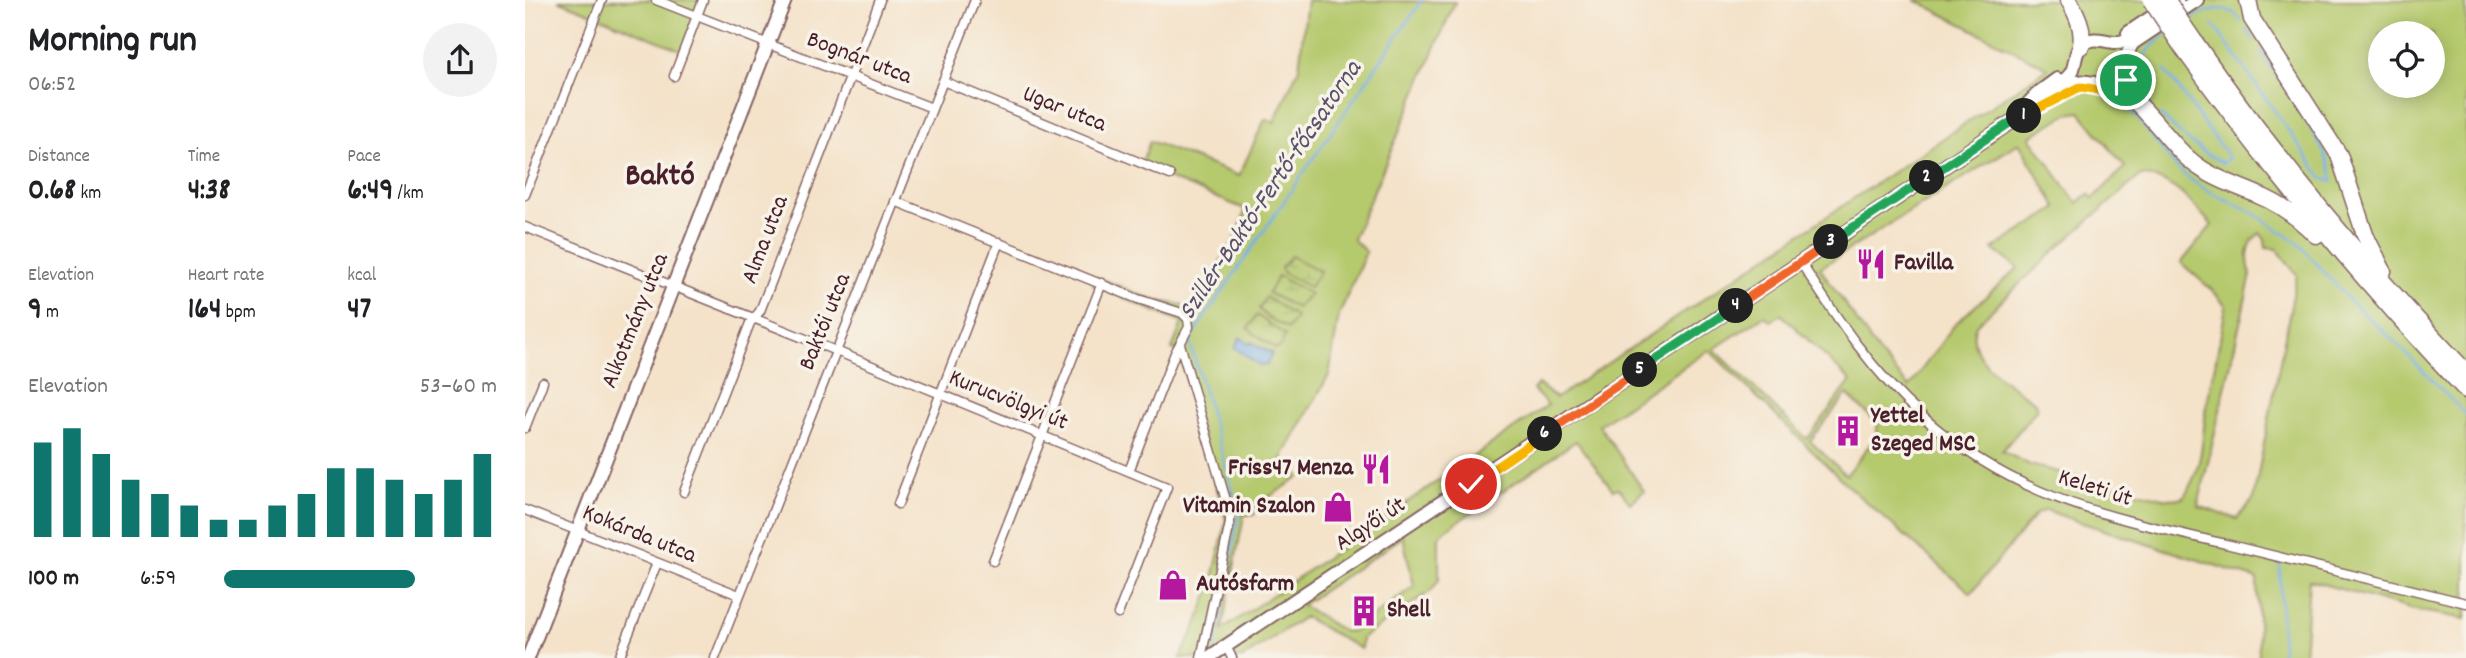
<!DOCTYPE html>
<meta charset="utf-8">
<style>
body{margin:0;font-family:Dekko,sans-serif;background:#f2f2f2;color:#202124;height:100vh;display:flex;flex-direction:column;font-size:26px;white-space:nowrap}
*{box-sizing:border-box;margin:0}
p{font-size:23px;color:#757577}
.icon{flex:none;width:38px;height:38px;fill:none;stroke:currentColor;stroke-width:2;stroke-linecap:round;stroke-linejoin:round}
.map{position:relative;flex:1;overflow:hidden}
.drawer{display:flex;flex-direction:column;background:#fff;width:525px}
.drawer>*{flex:none}
.controls{position:absolute;left:1843px;top:21px;display:grid;gap:14px}
.controls a{display:grid;place-items:center;width:77px;height:77px;border-radius:50%;background:#fff;box-shadow:0 4px 18px #0003;font-size:35px}
.pin{position:absolute;display:grid;place-items:center;width:60px;height:60px;color:#fff;margin:-30px;border:4px solid #fff;border-radius:50%;box-shadow:0 2px 7px #0007}
.km{position:absolute;width:35px;height:35px;margin:-18px;border-radius:50%;background:#222;color:#fff;font-size:19px;line-height:35px;text-align:center}
.round{display:grid;place-items:center;flex:none;width:74px;height:74px;border-radius:37px;background:#f2f2f2}
.head{display:flex;align-items:center;justify-content:space-between;height:119px;padding:0 28px}
h1{font-size:38px;font-weight:700;line-height:52px}
.metrics{display:grid;grid-template-columns:repeat(3,1fr);gap:10px;height:119px;padding:7px 28px}
.metrics div{display:grid;align-content:center}
.metrics b{font-size:30px;font-weight:700}
.metrics small{font-size:19px;font-weight:400}
.metrics p{font-size:19px}
.chart{height:196px;padding:14px 28px}
.chart p{display:flex;justify-content:space-between}
.chart svg{width:100%;height:126px;margin-top:7px;stroke:#0f766e;stroke-width:6}
ul{padding:0 28px;list-style:none;font-size:23px}
li{display:grid;grid-template-columns:112px 84px 1fr;align-items:center;height:52px}
li i{height:18px;border-radius:9px;background:#0f766e}
main{display:flex;flex:1;min-height:0}
.map>svg:first-child{display:block}
.green{fill:#b5c96d;stroke:#80744c;stroke-width:2;fill-rule:evenodd}
.wetland{fill:url(#wetland-marsh);stroke:#80744c;stroke-width:2}
.water{fill:url(#water-ripples);stroke:#616688;stroke-width:2}
.lines{fill:none;stroke-linecap:round;stroke-linejoin:round}
.stream{stroke:#78aee6;stroke-width:2.5}
.street-casing{stroke:#866362;stroke-width:11}
.secondary-casing{stroke:#866362;stroke-width:16}
.primary-casing{stroke:#866362;stroke-width:16}
.highway-casing{stroke:#866362;stroke-width:19}
.street{stroke:#fff;stroke-width:8}
.secondary{stroke:#fff;stroke-width:12}
.primary{stroke:#fff;stroke-width:12}
.highway{stroke:#fff;stroke-width:16}
.highway-bridge-casing{stroke:#866362;stroke-width:19;stroke-linecap:butt}
.highway-bridge{stroke:#fff;stroke-width:16}
.split-1-casing{stroke:#fff;stroke-width:14}
.split-2-casing{stroke:#fff;stroke-width:14}
.split-3-casing{stroke:#fff;stroke-width:14}
.split-4-casing{stroke:#fff;stroke-width:14}
.split-5-casing{stroke:#fff;stroke-width:14}
.split-6-casing{stroke:#fff;stroke-width:14}
.split-7-casing{stroke:#fff;stroke-width:14}
.split-1{stroke:#f5b400;stroke-width:9}
.split-2{stroke:#22a559;stroke-width:9}
.split-3{stroke:#22a559;stroke-width:9}
.split-4{stroke:#f0652b;stroke-width:9}
.split-5{stroke:#22a559;stroke-width:9}
.split-6{stroke:#f0652b;stroke-width:9}
.split-7{stroke:#f5b400;stroke-width:9}
.labels{text-anchor:middle;dominant-baseline:central;stroke-width:7;stroke-linejoin:round;paint-order:stroke}
.street-label{font-size:24px;fill:#4a1f2b;stroke:#f7f3e8}
.poi-label{font-size:24px;font-weight:bold;fill:#4a1f2b;stroke:#f7f3e8;text-anchor:start}
.water-label{font-size:26px;font-style:italic;fill:#5a516c;stroke:#f7f3e8}
.district-label{font-size:32px;font-weight:bold;fill:#4a1f2b;stroke:#f7f3e8}
</style>
<main>
<section class="drawer">
<div class="head"><div><h1>Morning run</h1><p>06:52</p></div><a class="round"><svg class="icon" aria-label="share" viewBox="0 0 24 24"><path d="M12 15V3M7 8l5-5 5 5M5 13v7h14v-7"/></svg></a></div>
<div class="metrics">
<div><p>Distance</p><b>0.68<small> km</small></b></div>
<div><p>Time</p><b>4:38</b></div>
<div><p>Pace</p><b>6:49<small> /km</small></b></div>
</div>
<div class="metrics">
<div><p>Elevation</p><b>9<small> m</small></b></div>
<div><p>Heart rate</p><b>164<small> bpm</small></b></div>
<div><p>kcal</p><b>47</b></div>
</div>
<div class="chart"><p><span>Elevation</span>53–60 m</p>
<svg viewBox="0 0 160 44" preserveAspectRatio="none"><path d="M5 44V11M15 44V6M25 44V15M35 44V24M45 44V29M55 44V33M65 44V38M75 44V38M85 44V33M95 44V29M105 44V20M115 44V20M125 44V24M135 44V29M145 44V24M155 44V15"/></svg>
</div>
<ul>
<li><b>100 m</b>6:59<i style="width:70%"></i></li>
</ul>
</section>
<div class="map">
<svg width="1941" height="658" viewBox="0 0 1941 658">
<defs>
<pattern id="wetland-marsh" width="20" height="14" patternUnits="userSpaceOnUse" patternTransform="scale(1.75)"><rect width="20" height="14" fill="#b5c96d"/><path d="M1 5h8M5 5V1M11 12h8M15 12V8" fill="none" stroke="#9dac5f"/></pattern>
<pattern id="water-ripples" width="26" height="14" patternUnits="userSpaceOnUse" patternTransform="scale(1.75)"><rect width="26" height="14" fill="#78aee6"/><path d="M2 4q2-2 4 0t4 0M15 11q2-2 4 0t4 0" fill="none" stroke="#648dbb"/></pattern>
</defs>
<rect width="100%" height="100%" fill="#f7f3e8"/>
<filter id="ink" filterUnits="userSpaceOnUse"><feTurbulence type="fractalNoise" baseFrequency=".0143" numOctaves="2"/><feDisplacementMap in="SourceGraphic" scale="14" xChannelSelector="R" yChannelSelector="G"/><feConvolveMatrix kernelMatrix="1 2 1 2 8 2 1 2 1" color-interpolation-filters="sRGB"/></filter>
<filter id="wash" filterUnits="userSpaceOnUse"><feTurbulence type="fractalNoise" baseFrequency=".00686" numOctaves="4" result="noise"/><feDisplacementMap in="SourceGraphic" scale="28" xChannelSelector="R" yChannelSelector="G"/><feGaussianBlur stdDeviation="1.57" result="paint"/><feColorMatrix in="noise" values="0 0 0 0 0 0 0 0 0 0 0 0 0 0 0 0 0 1.4 0 .05"/><feComposite in="paint" operator="in"/></filter>
<g filter="url(#wash)">
<rect width="100%" height="100%" fill="#f4e2c9"/>
<path class="green" d="M33,0H178L158,51Z
M782,0L930,2L828,239L841,252L814,315L804,375L757,458L775,477L730,506L729,515H719L697,630L1023,405L1008,390L1013,384L1031,398L1523,68L1390,0H1941V619L1885,609L1784,580L1779,658H1734L1732,579C1662,555 1591,536 1521,510L1511,514L1446,593L1325,488L1184,350L1074,425L1119,491L1105,503L1093,488L1088,490L1051,441L918,532L914,537V580L906,591L837,638L836,649L779,617L718,658H655L672,624L686,587L701,521L654,352L647,349L657,323L568,285L572,277L628,300L664,306C681,280 717,240 720,209L615,167L625,141L714,176L740,119L749,122L774,68ZM1855,33H1908V86H1855ZM1555,112L1600,167L1568,199L1564,194L1552,203L1505,137L1542,114ZM1494,143L1532,208L1468,249L1493,268L1430,324L1384,387L1354,353L1295,268ZM1615,176C1644,174 1669,206 1687,225L1656,263L1689,292L1701,306C1696,337 1689,368 1683,399C1675,439 1682,460 1658,498L1642,499L1505,465L1477,451L1512,409L1510,402C1487,386 1437,358 1451,325L1537,244ZM1735,233L1740,240L1741,248L1752,249L1772,275L1728,500L1712,519L1673,506L1726,275C1721,260 1721,243 1735,233ZM1256,314L1326,381L1282,439L1189,349L1239,316L1246,321ZM1322,394L1353,424L1350,438L1321,475L1285,441ZM878,537L889,586L829,631L819,632L777,605Z"/>
<path class="wetland" d="M766,256L795,271L785,287L758,273L756,268Z
M753,276L785,294L772,308L743,293Z
M741,297L771,317L763,329L743,318L734,309Z
M732,315L760,335L757,345L751,349L723,329Z"/>
<path class="water" d="M715,337L724,344L726,342L747,353L742,365L735,366L710,348Z"/>
<g class="lines">
<path class="stream" d="M1661,22C1678,11 1703,0 1716,21
M1688,24L1797,178L1807,182C1812,159 1750,72 1735,50
M1722,30L1728,40
M1614,89C1618,61 1616,52 1641,35
M1620,98L1626,105
M1605,109L1650,166L1666,180L1683,191L1727,212L1773,243L1826,302L1868,340L1941,415
M1636,115C1655,134 1673,151 1698,163L1704,158L1640,70
M1755,566L1757,658
M690,648L714,513L665,342L675,324L897,0"/>
</g>
</g>
<g filter="url(#ink)">
<g class="lines">
<g class="street-casing">
<path id="street" d="M131,0L407,108
M149,76L178,0
M418,81L645,175
M0,195L77,0
M370,201L613,299L657,313L663,319L664,327L650,353L604,471
M0,227L311,351L642,487L593,614
M1276,263C1311,317 1348,373 1397,416C1491,500 1586,517 1705,545C1783,564 1862,583 1941,603
M655,344L705,514V523L676,658
M0,428L18,382
M159,492L225,323L235,311L355,0
M373,504L474,242
M0,510L214,595
M468,561L577,283
M701,646L707,658
M94,658L132,563
M190,658L450,0"/>
</g>
<g class="secondary-casing">
<path id="secondary" d="M3,658L260,0"/>
</g>
<g class="primary-casing">
<path id="primary" d="M1603,33L1652,0
M1527,89C1535,84 1545,78 1548,69C1551,60 1550,50 1558,44C1570,35 1579,42 1591,42C1599,43 1606,37 1612,33
M1496,111L1513,93L1532,79
M683,658L1486,122C1504,111 1535,88 1552,82C1567,78 1581,93 1594,78C1603,68 1599,54 1608,43L1672,0"/>
</g>
<g class="highway-casing">
<path id="highway" d="M1544,0C1552,15 1559,28 1556,46
M1723,0L1727,19L1814,155L1840,235L1858,271
M1669,41C1750,158 1842,269 1941,372
M1658,48C1744,169 1839,282 1941,390
M1591,89C1621,101 1644,147 1674,167C1692,180 1713,186 1733,195C1755,204 1774,218 1791,235"/>
</g>
<use href="#street" class="street"/>
<use href="#secondary" class="secondary"/>
<use href="#primary" class="primary"/>
<use href="#highway" class="highway"/>
<g class="highway-bridge-casing">
<path id="highway-bridge" d="M1626,0L1658,48
M1641,0L1669,41"/>
</g>
<use href="#highway-bridge" class="highway-bridge"/>
</g>
</g>
<g class="lines" filter="url(#ink)">
<g class="split-1-casing">
<path id="split-1" d="M1499,116L1555,87C1576,88 1583,100 1601,80"/>
</g>
<g class="split-2-casing">
<path id="split-2" d="M1402,178L1486,122L1499,116"/>
</g>
<g class="split-3-casing">
<path id="split-3" d="M1306,242L1402,178"/>
</g>
<g class="split-4-casing">
<path id="split-4" d="M1211,306L1306,242"/>
</g>
<g class="split-5-casing">
<path id="split-5" d="M1115,370L1211,306"/>
</g>
<g class="split-6-casing">
<path id="split-6" d="M1020,434L1115,370"/>
</g>
<g class="split-7-casing">
<path id="split-7" d="M946,484L1020,434"/>
</g>
<use href="#split-1" class="split-1"/>
<use href="#split-2" class="split-2"/>
<use href="#split-3" class="split-3"/>
<use href="#split-4" class="split-4"/>
<use href="#split-5" class="split-5"/>
<use href="#split-6" class="split-6"/>
<use href="#split-7" class="split-7"/>
</g>
<defs>
<g id="restaurant-bare" transform="scale(2.415)"><path d="M-5-6h1v4h1v-4h1v4h1v-4h1v5L-1.5 .5V6h-2V.5L-5-1ZM5-6V6H3V1.5H1.5Q1.5-4 5-6Z" fill="#b5179e" stroke="#f7f3e8" stroke-width="2.5" paint-order="stroke"/></g>
<g id="building-bare" transform="scale(2.415)"><path d="M-4-6H4V6H1V3H-1V6H-4ZM-2.5-4.3h1.7v1.8h-1.7ZM.8-4.3h1.7v1.8H.8ZM-2.5-1h1.7V.8h-1.7ZM.8-1h1.7V.8H.8Z" fill="#b5179e" stroke="#f7f3e8" stroke-width="2.5" paint-order="stroke"/></g>
<g id="shop-bare" transform="scale(2.415)"><path d="M-5-2.5h2.3a2.7 3.5 0 0 1 5.4 0H5L5.5 6h-11ZM-1.5-2.5h3a1.5 2.3 0 0 0-3 0Z" fill="#b5179e" stroke="#f7f3e8" stroke-width="2.5" paint-order="stroke"/></g>
</defs>
<g fill-rule="evenodd">
<use href="#restaurant-bare" x="1346" y="264"/>
<use href="#building-bare" x="1323" y="431"/>
<use href="#restaurant-bare" x="851" y="469"/>
<use href="#shop-bare" x="813" y="507"/>
<use href="#shop-bare" x="648" y="585"/>
<use href="#building-bare" x="839" y="611"/>
</g>
<g class="labels">
<g class="street-label">
<text transform="translate(334 59) rotate(21)">Bognár utca</text>
<text transform="translate(539 110) rotate(22)">Ugar utca</text>
<text transform="translate(241 240) rotate(-69)">Alma utca</text>
<text transform="translate(111 321) rotate(-68)">Alkotmány utca</text>
<text transform="translate(301 322) rotate(-68)">Baktói utca</text>
<text transform="translate(483 401) rotate(22)">Kurucvölgyi út</text>
<text transform="translate(1570 489) rotate(18)">Keleti út</text>
<text transform="translate(846 525) rotate(-33)">Algyői út</text>
<text transform="translate(114 535) rotate(22)">Kokárda utca</text>
</g>
<g class="poi-label">
<text x="1369" y="264">Favilla</text>
<text x="1346" y="417">Yettel<tspan x="1346" dy="28">Szeged MSC</tspan></text>
<text x="828" y="469" text-anchor="end">Friss47 Menza</text>
<text x="790" y="507" text-anchor="end">Vitamin Szalon</text>
<text x="671" y="585">Autósfarm</text>
<text x="862" y="611">Shell</text>
</g>
<g class="water-label">
<text transform="translate(746 191) rotate(-56)">Szillér-Baktó-Fertő-főcsatorna</text>
</g>
<g class="district-label">
<text x="135" y="178">Baktó</text>
</g>
</g>
</svg>
<div class="controls">
<a><svg class="icon" aria-label="locate" viewBox="0 0 24 24"><circle cx="12" cy="12" r="6"/><path d="M12 2v4M12 18v4M2 12h4M18 12h4"/></svg></a>
</div>
<div class="pin" style="left:1601px;top:80px;background:#1e9e55"><svg class="icon" aria-label="arrive" viewBox="0 0 24 24"><path d="M6 21V4h12l-3 4 3 4H6"/></svg></div>
<div class="pin" style="left:946px;top:484px;background:#d93025"><svg class="icon" aria-label="check" viewBox="0 0 24 24"><path d="M5 12l5 5 9-10"/></svg></div>
<b class="km" style="left:1499px;top:116px">1</b>
<b class="km" style="left:1402px;top:178px">2</b>
<b class="km" style="left:1306px;top:242px">3</b>
<b class="km" style="left:1211px;top:306px">4</b>
<b class="km" style="left:1115px;top:370px">5</b>
<b class="km" style="left:1020px;top:434px">6</b>
</div>
</main>
